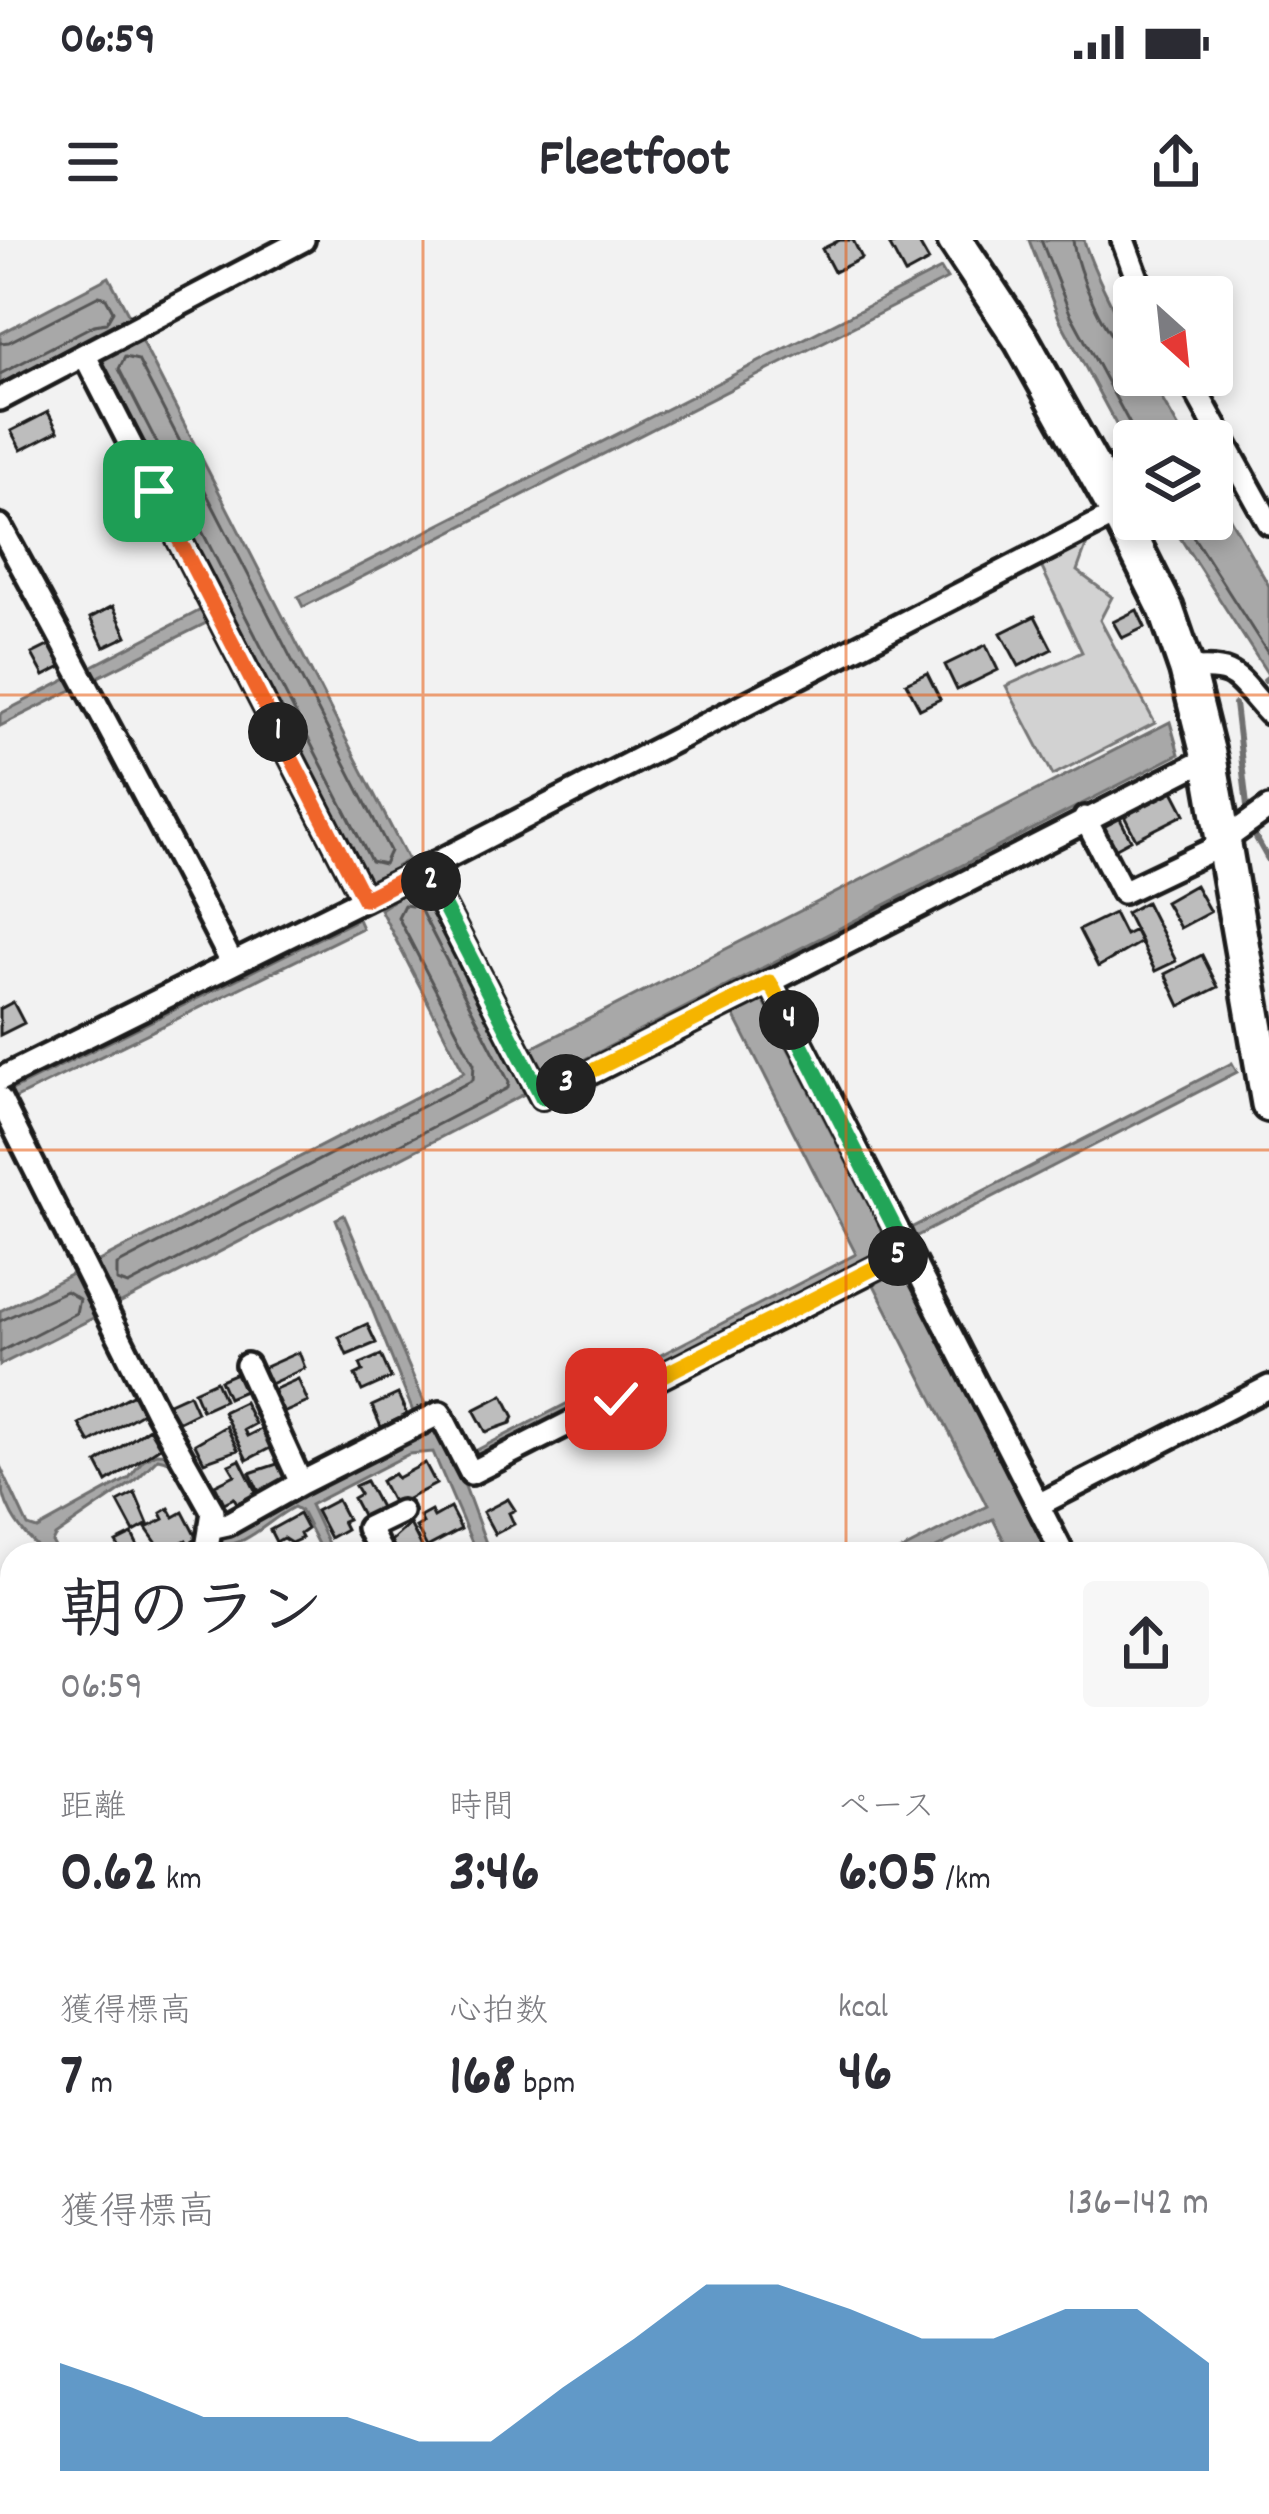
<!DOCTYPE html>
<html lang="ja">
<meta charset="utf-8">
<style>
body{margin:0;font-family:Dekko,"Klee One",sans-serif;background:#f7f7f7;color:#2b2b33;height:100vh;display:flex;flex-direction:column;font-size:45px;white-space:nowrap}
*{box-sizing:border-box;margin:0}
p{font-size:39px;color:#7c7c81}
.icon{flex:none;width:66px;height:66px;fill:none;stroke:currentColor;stroke-width:2;stroke-linecap:round;stroke-linejoin:round}
.map{position:relative;flex:1;overflow:hidden}
.panel{position:absolute;left:0px;top:1302px;width:1269px;height:972px;display:flex;flex-direction:column;background:#fff;border-radius:36px 36px 0 0;box-shadow:0 6px 18px #0003}
.panel>*{flex:none}
.needle{width:78px;rotate:153deg}
.fabs{position:absolute;left:1113px;top:36px;display:grid;gap:24px}
.fabs a{display:grid;place-items:center;width:120px;height:120px;border-radius:12px;background:#fff;box-shadow:0 6px 18px #0003;font-size:60px}
.pin{position:absolute;display:grid;place-items:center;width:102px;height:102px;color:#fff;margin:-51px;border-radius:24px;box-shadow:0 6px 18px #0006}
.km{position:absolute;width:60px;height:60px;margin:-30px;border-radius:50%;background:#222;color:#fff;font-size:33px;line-height:60px;text-align:center}
.round{display:grid;place-items:center;flex:none;width:126px;height:126px;border-radius:12px;background:#f7f7f7}
.summary{display:flex;align-items:center;justify-content:space-between;height:204px;padding:0 60px}
h1{font-size:66px;font-weight:800;line-height:90px}
.stats{display:grid;grid-template-columns:repeat(3,1fr);gap:18px;height:204px;padding:12px 60px}
.stats div{display:grid;align-content:center}
.stats b{font-size:60px;font-weight:800}
.stats small{font-size:33px;font-weight:400}
.stats p{font-size:33px}
.chart{height:336px;padding:24px 60px}
.chart p{display:flex;justify-content:space-between}
.chart svg{width:100%;height:216px;margin-top:12px;fill:#1f6fb2;opacity:.7}
.status{display:flex;justify-content:space-between;align-items:center;height:84px;padding:0 60px;background:#fff;direction:ltr}
.status svg{height:33px;fill:currentColor}
header{display:flex;justify-content:space-between;align-items:center;height:156px;padding:0 60px;background:#fff;font-size:54px;font-weight:800}
.map>svg:first-child{display:block}
.green{fill:#d2d2d2;stroke:#777;stroke-width:3}
.water{fill:#a8a8a8;stroke:#707070;stroke-width:3}
.lines{fill:none;stroke-linecap:round;stroke-linejoin:round}
.shore{stroke:#545454;stroke-width:3}
.stream{stroke:#707070;stroke-width:6}
.building{fill:#bdbdbd;stroke:#1c1c1c;stroke-width:3}
.street-casing{stroke:#1c1c1c;stroke-width:30}
.primary-casing{stroke:#1c1c1c;stroke-width:42}
.street{stroke:#fff;stroke-width:21}
.primary{stroke:#fff;stroke-width:33}
.split-1-casing{stroke:#fff;stroke-width:24}
.split-2-casing{stroke:#fff;stroke-width:24}
.split-3-casing{stroke:#fff;stroke-width:24}
.split-4-casing{stroke:#fff;stroke-width:24}
.split-5-casing{stroke:#fff;stroke-width:24}
.split-6-casing{stroke:#fff;stroke-width:24}
.split-1{stroke:#f0652b;stroke-width:15}
.split-2{stroke:#f0652b;stroke-width:15}
.split-3{stroke:#22a559;stroke-width:15}
.split-4{stroke:#f5b400;stroke-width:15}
.split-5{stroke:#22a559;stroke-width:15}
.split-6{stroke:#f5b400;stroke-width:15}
.grid{fill:none;stroke:#e8590c;stroke-width:3;stroke-opacity:0.55}
</style>
<div class="status"><b>06:59</b><svg viewBox="0 0 49 12"><path d="M0 12V9h3v3zM5 12V6h3v6zM10 12V3h3v9zM15 12V0h3v12zM26 1h20v11H26zM47 4h2v5h-2z"/></svg></div>
<header><svg class="icon" aria-label="menu" viewBox="0 0 24 24"><path d="M4 6h16M4 12h16M4 18h16"/></svg>Fleetfoot<svg class="icon" aria-label="share" viewBox="0 0 24 24"><path d="M12 15V3M7 8l5-5 5 5M5 13v7h14v-7"/></svg></header>
<div class="map">
<svg width="1269" height="2274" viewBox="0 0 1269 2274">
<rect width="100%" height="100%" fill="#f2f2f2"/>
<filter id="ink" filterUnits="userSpaceOnUse"><feTurbulence type="fractalNoise" baseFrequency=".00833" numOctaves="2"/><feDisplacementMap in="SourceGraphic" scale="24" xChannelSelector="R" yChannelSelector="G"/><feConvolveMatrix kernelMatrix="1 2 1 2 8 2 1 2 1" color-interpolation-filters="sRGB"/></filter>
<g filter="url(#ink)">
<path class="green" d="M1089,298L1077,331L1112,357L1100,380L1155,483L1053,535L1006,446L1082,412L1039,322Z
M0,1995L12,2018V2164L0,2171Z"/>
<path class="water" d="M1029,0H1084C1096,46 1134,93 1134,135H1148L1186,201H1134V218L1059,78Z
M941,29L947,39L303,367L298,357Z
M109,37L131,79L118,86L128,105L141,100L408,620L397,626L410,652L422,647L528,852L119,1064L112,1052L90,1062L97,1076L0,1125V1071L74,1033L81,1046L103,1035L97,1022L464,832L380,669L392,661L379,636L368,641L101,120L111,115L102,95L0,147V94Z
M1212,247L1269,346V436L1168,279H1212Z
M201,370L208,382L0,486V474Z
M1170,482L1179,514L548,838L532,808Z
M358,679L362,688L12,860L8,852Z
M762,758L890,1007L477,1219L473,1212L856,1014L733,773Z
M1232,823L1237,832L915,997L911,988Z
M344,975L427,1169L414,1174L336,979Z
M901,1026L1048,1314H1011L993,1279L924,1314H894L987,1266L872,1041Z
M435,1186L463,1241L490,1314H477L433,1212L409,1214L310,1265L333,1314H323L301,1271L294,1267C269,1279 246,1308 219,1305L170,1221L158,1218L136,1240L55,1296L52,1302L59,1314H45C17,1289 0,1265 0,1226L28,1286L37,1289L129,1238L143,1220L157,1213L174,1214L220,1295Z"/>
<g class="lines">
<path class="shore" d="M1041,0L1070,73L1139,201
M1073,0C1075,26 1107,110 1134,113
M0,103L9,102L99,56L106,58L113,71L106,83L94,85L0,134
M125,117L138,120L390,611L384,624L371,621L119,129Z
M1182,279L1269,415
M404,665L419,667L509,842L508,848L128,1045L117,1041V1025L473,840L474,824L398,677Z
M0,1081L66,1051L79,1059L76,1073L0,1112"/>
<path class="stream" d="M1265,440L1269,437
M1235,464L1248,574
M1250,587L1269,621
M0,1977L12,2000"/>
</g>
<path class="building" d="M840,0H853L862,18L834,32L822,9Z
M902,0H917L929,21L905,34L890,6Z
M48,172L58,191L21,210L11,191Z
M113,366L127,396L104,407L90,378Z
M1137,370L1145,387L1122,398L1113,382Z
M1035,376L1052,409L1019,426L1001,393Z
M56,402L67,424L44,436L32,414Z
M986,405L998,430L957,450L945,425Z
M927,433L940,459L920,469L906,443Z
M1173,551L1185,574L1136,599L1124,576Z
M1116,571L1131,600L1111,611L1096,582Z
M1195,645L1210,672L1180,688L1165,662Z
M1146,662L1176,721L1155,731L1126,673Z
M1114,673L1125,695L1135,690L1141,702L1098,727L1079,690Z
M1202,715L1218,747L1180,766L1165,734Z
M13,762L24,783L0,795V769Z
M367,1084L376,1103L347,1115L339,1097Z
M299,1112L305,1128L270,1144L263,1128Z
M381,1115L391,1138L362,1151L355,1135L363,1131L360,1124Z
M241,1131L249,1149L228,1158L220,1140Z
M298,1139L308,1162L283,1173L273,1150Z
M216,1141L224,1160L202,1170L194,1151Z
M134,1154L144,1172L90,1203L79,1184Z
M189,1154L197,1172L175,1183L167,1164Z
M398,1154L407,1175L381,1187L372,1166Z
M503,1155L514,1177L511,1183L486,1192L474,1170Z
M244,1162L255,1184L244,1190L247,1196L263,1188L272,1207L247,1220L223,1172Z
M226,1186L238,1210L204,1222L195,1204Z
M149,1188L160,1207L107,1242L97,1223Z
M240,1220L257,1254L237,1263L234,1258L224,1263L215,1245L235,1235L229,1225Z
M280,1223L288,1240L260,1254L250,1233Z
M425,1223L436,1244L394,1266L381,1241L394,1234L397,1238Z
M366,1241L382,1271L365,1281L353,1258L360,1254L355,1246Z
M135,1253L148,1284L134,1292L118,1262Z
M508,1259L515,1270L509,1273L514,1284L495,1294L483,1272Z
M337,1260L347,1279L342,1281L346,1289L330,1298L316,1271Z
M169,1268L174,1277L183,1272L197,1299L188,1304L186,1300L163,1312L146,1288L164,1279L161,1273Z
M450,1268L461,1289L427,1307L416,1287L423,1283L420,1277L431,1271L434,1277Z
M299,1274L307,1289L300,1294L302,1298L291,1303L283,1298L276,1302L270,1290Z
M410,1284L422,1307L409,1314H398L391,1301Z
M132,1294L142,1314H106L119,1307L116,1302Z
M12,1769V1804L0,1810V1775Z
M84,2262H111L118,2274H64Z
M469,2262H511L512,2265L503,2274H471L466,2264Z
M611,2262H634L640,2272L599,2274L597,2269Z
M789,2263L790,2262L835,2263L816,2273L813,2269L804,2274H795Z"/>
<g class="lines">
<g class="street-casing">
<path id="street" d="M1123,0L1144,57
M85,116L364,659
M1187,135L1269,283
M0,159L303,0
M0,286C79,431 157,576 232,723
M1187,430C1238,424 1236,438 1269,473
M1085,578L1123,652L1209,611L1269,568
M424,629L542,857L770,742L1063,1314
M770,742L1209,518
M0,839L424,629L1118,273
M0,859L158,1174L213,1272L206,1314
M247,1125L301,1243
M1038,1265L1269,1147
M210,1288L228,1284L301,1243L440,1173L471,1233L907,1012
M382,1314L368,1288L401,1272
M3,1532L12,1552
M1257,1693L1269,1716
M0,1724L12,1716
M0,1878L12,1871
M0,1945L12,1968
M244,2262L247,2267
M293,2262L296,2268
M394,2262L401,2274
M527,2262L534,2274
M650,2262L657,2274
M726,2274L747,2262
M920,2274L939,2264"/>
</g>
<g class="primary-casing">
<path id="primary" d="M955,0L1022,101L1118,273L1166,369L1187,430L1209,518L1269,864"/>
</g>
<use href="#street" class="street"/>
<use href="#primary" class="primary"/>
</g>
</g>
<g class="lines" filter="url(#ink)">
<g class="split-1-casing">
<path id="split-1" d="M154,251L278,492"/>
</g>
<g class="split-2-casing">
<path id="split-2" d="M278,492L364,659L424,628L431,641"/>
</g>
<g class="split-3-casing">
<path id="split-3" d="M431,641L542,857L566,844"/>
</g>
<g class="split-4-casing">
<path id="split-4" d="M566,844L770,742L789,780"/>
</g>
<g class="split-5-casing">
<path id="split-5" d="M789,780L907,1012L898,1016"/>
</g>
<g class="split-6-casing">
<path id="split-6" d="M616,1159L898,1016"/>
</g>
<use href="#split-1" class="split-1"/>
<use href="#split-2" class="split-2"/>
<use href="#split-3" class="split-3"/>
<use href="#split-4" class="split-4"/>
<use href="#split-5" class="split-5"/>
<use href="#split-6" class="split-6"/>
</g>
<path class="grid" d="M423,0V1314M846,0V1314M0,455H1269M0,910H1269M0,1364H12M1257,1364H1269M0,1819H12M1257,1819H1269M423,2262V2274M846,2262V2274"/>
</svg>
<div class="fabs">
<a><svg class="needle" viewBox="-14 -14 28 28"><path d="M0-13l5 13h-10z" fill="#e53935"/><path d="M0 13l5-13h-10z" fill="#7c7c81"/></svg></a>
<a><svg class="icon" aria-label="layers" viewBox="0 0 24 24"><path d="M12 4l9 5-9 5-9-5zM3 14l9 5 9-5"/></svg></a>
</div>
<div class="pin" style="left:154px;top:251px;background:#1e9e55"><svg class="icon" aria-label="arrive" viewBox="0 0 24 24"><path d="M6 21V4h12l-3 4 3 4H6"/></svg></div>
<div class="pin" style="left:616px;top:1159px;background:#d93025"><svg class="icon" aria-label="check" viewBox="0 0 24 24"><path d="M5 12l5 5 9-10"/></svg></div>
<b class="km" style="left:278px;top:492px">1</b>
<b class="km" style="left:431px;top:641px">2</b>
<b class="km" style="left:566px;top:844px">3</b>
<b class="km" style="left:789px;top:780px">4</b>
<b class="km" style="left:898px;top:1016px">5</b>
<section class="panel">
<div class="summary"><div><h1>朝のラン</h1><p>06:59</p></div><a class="round"><svg class="icon" aria-label="share" viewBox="0 0 24 24"><path d="M12 15V3M7 8l5-5 5 5M5 13v7h14v-7"/></svg></a></div>
<div class="stats">
<div><p>距離</p><b>0.62<small> km</small></b></div>
<div><p>時間</p><b>3:46</b></div>
<div><p>ペース</p><b>6:05<small> /km</small></b></div>
</div>
<div class="stats">
<div><p>獲得標高</p><b>7<small> m</small></b></div>
<div><p>心拍数</p><b>168<small> bpm</small></b></div>
<div><p>kcal</p><b>46</b></div>
</div>
<div class="chart"><p><span>獲得標高</span>136–142 m</p>
<svg viewBox="0 0 160 44" preserveAspectRatio="none"><path d="M0 44V22L10 27L20 33L30 33L40 33L50 38L60 38L70 27L80 17L90 6L100 6L110 11L120 17L130 17L140 11L150 11L160 22V44z"/></svg>
</div>
</section>
</div>
